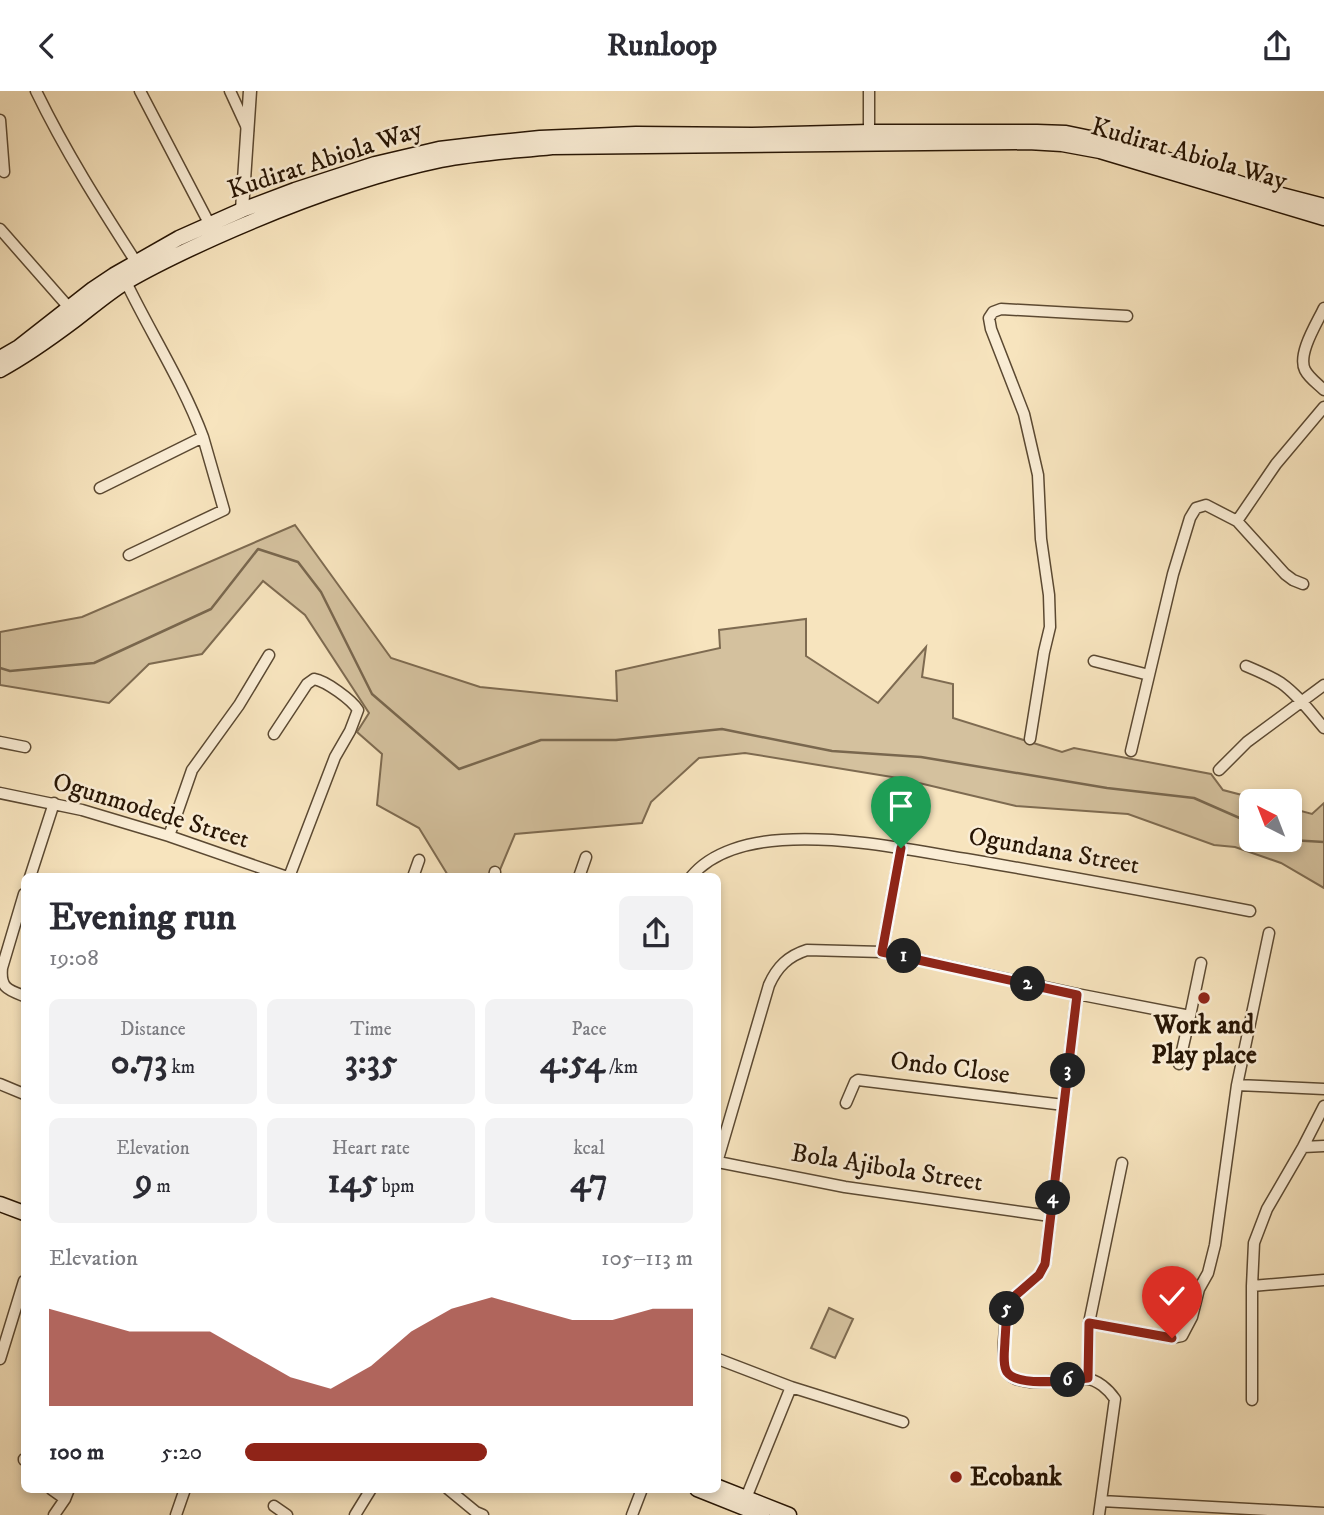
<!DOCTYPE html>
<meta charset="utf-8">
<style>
body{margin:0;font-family:"IM FELL DW Pica",serif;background:#f2f2f3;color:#2b2b33;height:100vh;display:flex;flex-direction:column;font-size:26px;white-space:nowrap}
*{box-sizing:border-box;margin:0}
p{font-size:23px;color:#7c7c81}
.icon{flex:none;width:38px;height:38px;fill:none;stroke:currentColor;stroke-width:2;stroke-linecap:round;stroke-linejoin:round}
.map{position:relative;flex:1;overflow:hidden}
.sheet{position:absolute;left:21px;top:782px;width:700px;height:620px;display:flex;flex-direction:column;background:#fff;border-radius:10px;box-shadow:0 4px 10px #0003}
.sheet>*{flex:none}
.needle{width:46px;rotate:318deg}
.buttons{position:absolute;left:1239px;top:698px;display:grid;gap:14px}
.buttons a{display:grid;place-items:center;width:63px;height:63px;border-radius:10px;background:#fff;box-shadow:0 4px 10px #0003;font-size:35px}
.pin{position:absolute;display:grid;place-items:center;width:60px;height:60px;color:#fff;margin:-72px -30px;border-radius:50% 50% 50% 0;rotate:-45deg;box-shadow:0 0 7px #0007}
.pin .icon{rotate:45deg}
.km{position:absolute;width:35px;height:35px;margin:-18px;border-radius:50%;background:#222;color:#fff;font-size:19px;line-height:35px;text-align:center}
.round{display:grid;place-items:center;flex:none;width:74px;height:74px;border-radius:10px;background:#f2f2f3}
.head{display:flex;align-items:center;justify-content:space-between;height:119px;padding:0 28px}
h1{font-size:38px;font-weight:700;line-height:52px}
.stats{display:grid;grid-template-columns:repeat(3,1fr);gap:10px;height:119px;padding:7px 28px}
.stats div{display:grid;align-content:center;border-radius:10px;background:#f2f2f3;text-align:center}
.stats b{font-size:35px;font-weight:700}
.stats small{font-size:19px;font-weight:400}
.stats p{font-size:19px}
.chart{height:196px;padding:14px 28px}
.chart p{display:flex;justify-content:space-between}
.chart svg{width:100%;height:126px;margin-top:7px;fill:#8f2418;opacity:.7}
ul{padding:0 28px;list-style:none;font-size:23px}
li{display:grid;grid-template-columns:112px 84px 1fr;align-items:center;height:52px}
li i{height:18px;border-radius:9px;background:#8f2418}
header{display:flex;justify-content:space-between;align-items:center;height:91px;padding:0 28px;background:#fff;font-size:32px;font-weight:700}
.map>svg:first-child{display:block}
.green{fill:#d4c19e;stroke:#7e6b51;stroke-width:2}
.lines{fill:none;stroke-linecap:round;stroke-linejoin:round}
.stream{stroke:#79674e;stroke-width:2.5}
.minor-casing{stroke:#5b4932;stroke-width:13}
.tertiary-casing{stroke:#5b4932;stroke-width:15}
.secondary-casing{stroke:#271504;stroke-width:17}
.minor{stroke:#faedd5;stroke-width:10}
.tertiary{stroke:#faedd5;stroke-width:12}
.secondary{stroke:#faedd5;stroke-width:14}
.route-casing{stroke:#fff;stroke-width:14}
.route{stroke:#8f2418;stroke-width:9}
.poi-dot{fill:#8f2418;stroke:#faedd5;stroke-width:2.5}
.labels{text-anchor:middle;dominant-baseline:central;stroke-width:5;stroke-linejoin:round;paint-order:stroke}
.street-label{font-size:26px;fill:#271504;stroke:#faedd5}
.poi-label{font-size:26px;font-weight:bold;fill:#271504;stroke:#faedd5}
</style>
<header><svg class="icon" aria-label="back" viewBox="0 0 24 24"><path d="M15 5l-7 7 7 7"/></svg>Runloop<svg class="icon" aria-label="share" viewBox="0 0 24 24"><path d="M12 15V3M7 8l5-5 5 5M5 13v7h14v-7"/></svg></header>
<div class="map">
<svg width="1324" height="1424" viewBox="0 0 1324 1424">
<rect width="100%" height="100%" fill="#f7e4be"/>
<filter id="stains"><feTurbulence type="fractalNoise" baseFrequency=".00286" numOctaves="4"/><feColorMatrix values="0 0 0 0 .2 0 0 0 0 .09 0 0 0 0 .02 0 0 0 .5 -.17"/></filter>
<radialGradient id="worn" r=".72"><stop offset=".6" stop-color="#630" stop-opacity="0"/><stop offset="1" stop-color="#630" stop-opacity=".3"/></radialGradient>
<path class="green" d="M295,434L391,567L480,596L617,610L616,580L720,557L719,539L806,528V565L878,612L926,556L922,586L953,593V627L1062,661L1074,657L1211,683L1223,699L1265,710H1251V749H1290V717L1312,723L1324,712V797L1281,772L1235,756L1214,754L1128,723L1016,715L898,687L745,662L699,667L651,711L642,732L515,743L497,786H449L419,737L377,714L382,663L357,641L369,622L305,524L263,490L202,563L149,573L109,612L0,594V541L82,526Z
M829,1217L853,1228L835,1267L811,1257Z"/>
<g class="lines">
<path class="stream" d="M0,577L10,580L94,572L211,518L258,458L298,471L321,501L372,603L459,678L541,649H616L722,638L832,660L921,666L1107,697L1194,707L1251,732
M1290,749L1324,751"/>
<g class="minor-casing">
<path id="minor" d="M36,0C65,60 100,115 136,171
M140,0L210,134
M230,0L248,39
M0,29L4,81
M869,46V0
M0,138L72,220
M1324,217C1317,232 1297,263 1305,279C1309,287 1318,293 1324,299
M100,397L203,346C183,292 151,243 126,191
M1237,430L1276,373L1324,316
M129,464L224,419L203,346
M1094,570L1149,584
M1246,575C1258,580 1270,585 1281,592C1298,604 1311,622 1324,637
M274,643L307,593L314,588C326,590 352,609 358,619L350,640L335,666L289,786
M1030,648L1044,561L1050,536L1049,504L1041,448L1038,384L1024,323L991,238L989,227L993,221L1001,218L1127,225
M0,651L25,656
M1131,660L1173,483L1190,427L1196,417L1206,414L1237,430L1285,483L1293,489L1303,493
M1219,679L1247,651L1324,594
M0,702L82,719L169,745L287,786
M169,745L192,679L239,614L269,564
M30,786L54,712
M413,786L419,769
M494,786L495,781
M579,786L586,766
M691,786C712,760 750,751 782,749C846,745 910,759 972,769C1065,785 1158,802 1250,820
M882,861L901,757
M0,877H2L24,803
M2,877C0,897 8,899 24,905
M1077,903L1045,1173L1039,1184L1009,1210L1007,1217C1006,1231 1000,1270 1007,1281C1020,1300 1067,1286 1086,1288C1097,1288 1109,1299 1115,1308L1099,1424
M1190,925L1201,872
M0,993L24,1003
M1237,994L1324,998
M846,1012L855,991L858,989L1064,1014
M1303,1056L1324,1055
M718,1068L769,894C777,876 788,865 807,859L882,861L1077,903L1190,925L1179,973
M718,1071L845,1096L1050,1125
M1252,1195L1324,1189
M1089,1232L1172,1247L1182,1245L1192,1226L1199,1198L1208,1182L1215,1154L1237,994L1269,842
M0,1268L24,1190
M718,1268L791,1296L903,1331
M1088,1287L1089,1232L1122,1072
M1252,1309V1195L1254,1152L1267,1118L1303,1056L1324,1015
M24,1368V1369
M51,1398L65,1408
M448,1398L476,1421L483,1424
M746,1407L791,1296
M1101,1410L1324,1422
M274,1415L287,1424
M54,1424L65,1408L69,1398
M176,1424L185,1398
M355,1424L371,1398
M632,1424L642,1398"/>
</g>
<g class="tertiary-casing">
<path id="tertiary" d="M242,119L250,0"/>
</g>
<g class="secondary-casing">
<path id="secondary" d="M0,267L19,256L93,198L114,184L179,147L242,119L295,99L375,73L439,58L490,52L540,47L636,43L752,44L869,41H1037L1066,42L1095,48L1147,62L1251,96L1324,115
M0,279C26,265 51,247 75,229C92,216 108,202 126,191C155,174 185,160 216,146C288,114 364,85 441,69C477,62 515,60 552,56L1028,51L1062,53L1100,60L1324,127
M0,1113L24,1122
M718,1396L789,1424
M697,1398L762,1424"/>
</g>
<use href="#minor" class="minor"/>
<use href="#tertiary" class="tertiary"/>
<use href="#secondary" class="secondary"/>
</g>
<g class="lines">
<g class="route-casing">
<path id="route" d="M901,757L882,861L1077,904L1045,1173L1039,1184L1009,1210C1006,1222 1006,1236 1005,1249C1005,1258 1002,1273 1007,1281C1018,1297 1070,1289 1088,1287L1089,1232L1172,1247"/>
</g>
<use href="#route" class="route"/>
</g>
<g class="poi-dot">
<circle cx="1204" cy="907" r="7"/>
<circle cx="956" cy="1386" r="7"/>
</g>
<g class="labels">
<g class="street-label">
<text transform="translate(1189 63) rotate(16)">Kudirat Abiola Way</text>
<text transform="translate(325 69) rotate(-18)">Kudirat Abiola Way</text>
<text transform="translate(151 720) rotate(17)">Ogunmodede Street</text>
<text transform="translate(1054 760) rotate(10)">Ogundana Street</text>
<text transform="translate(950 977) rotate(7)">Ondo Close</text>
<text transform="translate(887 1077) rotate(9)">Bola Ajibola Street</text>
</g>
<g class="poi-label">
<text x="1204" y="934">Work and<tspan x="1204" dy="30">Play place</tspan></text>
<text x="970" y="1386" text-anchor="start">Ecobank</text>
</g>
</g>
<rect width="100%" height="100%" filter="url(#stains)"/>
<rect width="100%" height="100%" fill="url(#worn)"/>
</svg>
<div class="buttons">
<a><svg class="needle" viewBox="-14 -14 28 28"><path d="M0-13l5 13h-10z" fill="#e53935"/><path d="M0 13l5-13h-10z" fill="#7c7c81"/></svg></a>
</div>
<div class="pin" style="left:901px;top:757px;background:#1e9e55"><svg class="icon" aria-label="arrive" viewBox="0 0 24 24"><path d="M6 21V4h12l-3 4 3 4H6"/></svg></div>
<div class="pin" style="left:1172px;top:1247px;background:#d93025"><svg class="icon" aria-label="check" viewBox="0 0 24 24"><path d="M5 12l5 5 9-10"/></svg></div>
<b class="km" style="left:904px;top:865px">1</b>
<b class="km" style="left:1028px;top:893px">2</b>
<b class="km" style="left:1068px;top:980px">3</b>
<b class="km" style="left:1053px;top:1107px">4</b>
<b class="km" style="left:1007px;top:1218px">5</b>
<b class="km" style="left:1068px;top:1289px">6</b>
<section class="sheet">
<div class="head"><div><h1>Evening run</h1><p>19:08</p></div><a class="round"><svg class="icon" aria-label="share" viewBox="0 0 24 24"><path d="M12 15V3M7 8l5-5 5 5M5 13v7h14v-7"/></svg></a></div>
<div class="stats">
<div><p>Distance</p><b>0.73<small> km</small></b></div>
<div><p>Time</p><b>3:35</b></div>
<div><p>Pace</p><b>4:54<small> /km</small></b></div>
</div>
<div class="stats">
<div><p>Elevation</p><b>9<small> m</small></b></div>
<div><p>Heart rate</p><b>145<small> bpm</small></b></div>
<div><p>kcal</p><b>47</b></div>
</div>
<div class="chart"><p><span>Elevation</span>105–113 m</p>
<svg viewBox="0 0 160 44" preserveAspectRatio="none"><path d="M0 44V10L10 14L20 18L30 18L40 18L50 26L60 34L70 38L80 30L90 18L100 10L110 6L120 10L130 14L140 14L150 10L160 10V44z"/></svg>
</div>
<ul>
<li><b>100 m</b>5:20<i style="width:54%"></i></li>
</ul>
</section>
</div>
